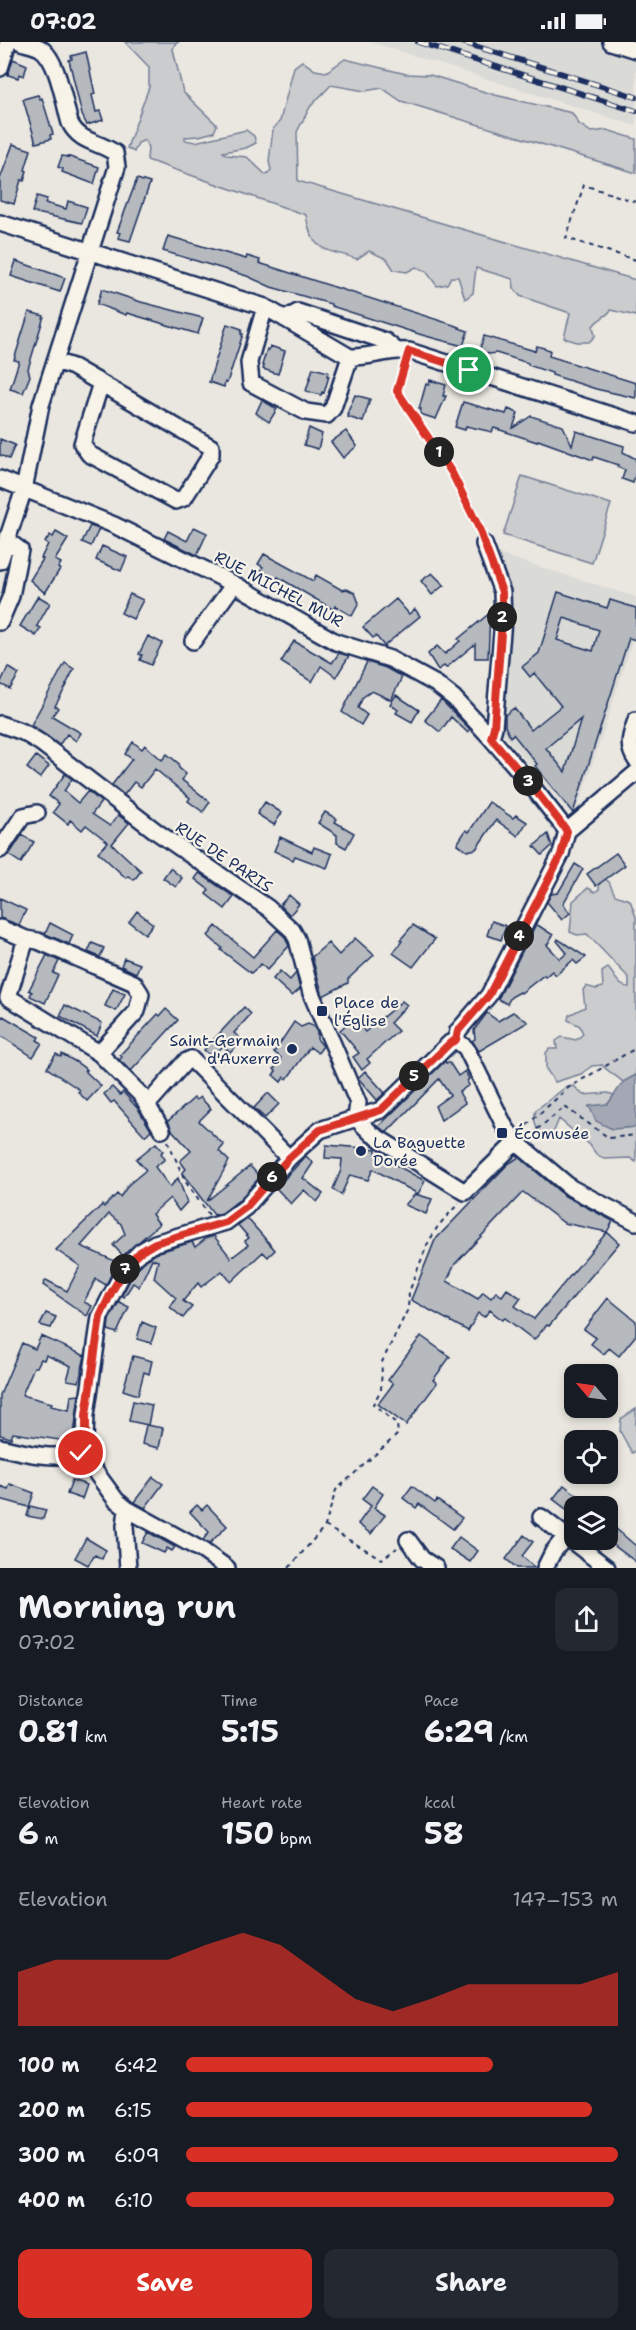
<!DOCTYPE html>
<meta charset="utf-8">
<style>
body{margin:0;font-family:"Shantell Sans",sans-serif;background:#242831;color:#f1f3f6;height:100vh;display:flex;flex-direction:column;font-size:22px;white-space:nowrap}
*{box-sizing:border-box;margin:0}
p{font-size:20px;color:#9ea1a6}
.icon{flex:none;width:33px;height:33px;fill:none;stroke:currentColor;stroke-width:2;stroke-linecap:round;stroke-linejoin:round}
.map{position:relative;height:1526px;overflow:hidden}
.sheet{display:flex;flex-direction:column;background:#171b24;flex:1}
.sheet>*{flex:none}
.needle{width:39px;rotate:299deg}
.controls{position:absolute;left:564px;top:1322px;display:grid;gap:12px}
.controls a{display:grid;place-items:center;width:54px;height:54px;border-radius:12px;background:#171b24;box-shadow:0 3px 9px #0003;font-size:30px}
.pin{position:absolute;display:grid;place-items:center;width:51px;height:51px;color:#fff;margin:-26px;border:3px solid #fff;border-radius:50%;box-shadow:0 2px 6px #0007}
.km{position:absolute;width:30px;height:30px;margin:-15px;border-radius:50%;background:#222;color:#fff;font-size:16px;line-height:30px;text-align:center}
.round{display:grid;place-items:center;flex:none;width:63px;height:63px;border-radius:12px;background:#242831}
.summary{display:flex;align-items:center;justify-content:space-between;height:102px;padding:0 18px}
h1{font-size:33px;font-weight:700;line-height:45px}
.metrics{display:grid;grid-template-columns:repeat(3,1fr);gap:9px;height:102px;padding:6px 18px}
.metrics div{display:grid;align-content:center}
.metrics b{font-size:30px;font-weight:700}
.metrics small{font-size:16px;font-weight:400}
.metrics p{font-size:16px}
.chart{height:168px;padding:12px 18px}
.chart p{display:flex;justify-content:space-between}
.chart svg{width:100%;height:108px;margin-top:6px;fill:#d93025;opacity:.7}
.action{display:flex;gap:12px;margin-top:auto;padding:12px 18px}
.action a{flex:1;height:69px;border-radius:12px;background:#d93025;color:#fff;font-size:24px;font-weight:700;line-height:69px;text-align:center}
.action a+a{background:#242831;color:#f1f3f6}
ul{padding:0 18px;list-style:none;font-size:20px}
li{display:grid;grid-template-columns:96px 72px 1fr;align-items:center;height:45px}
li i{height:15px;border-radius:8px;background:#d93025}
.status{display:flex;justify-content:space-between;align-items:center;height:42px;padding:0 30px;background:#171b24;direction:ltr}
.status svg{height:16px;fill:currentColor}
.map>svg:first-child{display:block}
.built{fill:#dadad6}
.green{fill:#cbcccd;stroke:#737e96;stroke-width:1.5}
.water{fill:#a3a8b4;stroke:#6d7892;stroke-width:1.5}
.building{fill:#b6babf;stroke:#1b2f5e;stroke-width:1.5;fill-rule:evenodd}
.lines{fill:none;stroke-linecap:round;stroke-linejoin:round}
.minor-casing{stroke:#1b2f5e;stroke-width:20}
.path{stroke:#1b2f5e;stroke-width:2;stroke-dasharray:4.5 4.5;stroke-linecap:butt}
.minor{stroke:#f7f3e8;stroke-width:15}
.rail-casing{stroke:#1b2f5e;stroke-width:6}
.rail{stroke:#f7f3e8;stroke-width:4;stroke-dasharray:11;stroke-linecap:butt}
.route-casing{stroke:#fff;stroke-width:12}
.route{stroke:#d93025;stroke-width:8}
.poi-dot{fill:#1b2f5e;stroke:#f7f3e8;stroke-width:2}
.labels{text-anchor:middle;dominant-baseline:central;stroke-width:4.5;stroke-linejoin:round;paint-order:stroke}
.street-label{font-size:16px;fill:#1b2f5e;stroke:#f7f3e8}
.poi-label{font-size:16px;fill:#1b2f5e;stroke:#f7f3e8;text-anchor:start}
</style>
<div class="status"><b>07:02</b><svg viewBox="0 0 49 12"><path d="M0 12V9h3v3zM5 12V6h3v6zM10 12V3h3v9zM15 12V0h3v12zM26 1h20v11H26zM47 4h2v5h-2z"/></svg></div>
<div class="map">
<svg width="636" height="1526" viewBox="0 0 636 1526">
<rect width="100%" height="100%" fill="#eae7e0"/>
<filter id="ink" filterUnits="userSpaceOnUse"><feTurbulence type="fractalNoise" baseFrequency=".0167" numOctaves="2"/><feDisplacementMap in="SourceGraphic" scale="12" xChannelSelector="R" yChannelSelector="G"/><feConvolveMatrix kernelMatrix="1 2 1 2 8 2 1 2 1" color-interpolation-filters="sRGB"/></filter>
<g filter="url(#ink)">
<path class="built" d="M370,0H636V84Z
M495,511L636,555V600L632,599L610,670L574,776L501,689Z"/>
<path class="green" d="M125,0H179L175,2L173,7L183,50L217,83L214,90L199,94L185,95V98L195,100L246,88L254,94L256,101L246,106L223,110L227,113L247,115L266,133L271,128L269,119L273,87L280,79L294,25L302,19L315,28L326,30L345,17L406,32L430,33L495,53L572,71L579,82L591,90L607,88L636,97V131L401,59L382,46L365,49L331,43L310,65L297,90L298,139L636,238V274L611,268C606,275 599,276 593,284L595,294L589,300H577L564,296L570,271L520,254L514,246L513,237L476,226L473,251L465,257L458,235H451L447,242L437,244L426,229L416,225L407,230L394,228L387,217L369,209L357,217C324,206 312,211 306,173L147,118L148,106L145,98L138,101L134,110L127,106L149,45V25Z
M522,434L611,462L592,521L503,493Z
M604,836L609,840L615,853L630,858L636,875V1033L623,1040C616,1033 608,1030 602,1023L592,1024L581,1032L555,1040L546,1027V1011L549,1007H557L556,999L562,995L576,998L583,992L580,984L568,978L569,973L585,965L583,948L586,944L596,947L603,945L602,930L608,926C615,933 618,945 629,945V936L587,892L577,893L570,890L573,859L588,846L595,850L599,847L600,838Z
M574,1044L583,1053L608,1051L614,1053L608,1062L589,1065L612,1087L636,1085V1120L630,1116L604,1117L596,1112L590,1103L559,1077L552,1094L545,1097L539,1095L534,1076L536,1068L566,1045Z
M636,1367V1409L632,1411L620,1389L621,1377Z"/>
<path class="water" d="M636,1033V1085L612,1087L596,1079L589,1064L608,1062L623,1040Z"/>
<path class="building" d="M86,10L95,52L92,53L96,70L100,69L103,78L87,83L82,73L69,18L72,17L71,14Z
M13,17L27,23L24,34L19,32L18,36L8,33Z
M38,53L40,57L42,56L53,92L50,93L51,97L36,101L23,57Z
M13,102L31,108L25,128L27,129L24,139L21,138L14,162L0,158V137Z
M62,114L67,115V114L99,125L94,142L62,130L63,127L58,125Z
M137,137L150,141L130,199L118,196L120,191L117,190Z
M37,154L47,157L45,161L66,167L68,159L87,165L82,181L32,170Z
M168,194L246,217L247,214L260,218L259,221L460,285L459,286L468,289L463,304L422,293L331,264V262L271,245L247,234L163,209Z
M16,219L65,236L60,250L11,234Z
M102,247L141,260L203,276L198,292L127,271L126,273L97,262Z
M29,270L44,274L28,327L30,334L23,351L10,347L19,319L14,318Z
M227,282L242,287L241,292H243L227,341L225,340L224,345L209,340Z
M484,294L535,309L537,304L550,308L549,314L636,341V356L596,347L552,333V331L528,323V321L496,311L489,312L479,309Z
M270,304L285,309L278,332L263,327L264,324L262,323L267,307L269,308Z
M313,326L328,330L327,334H329L324,351L322,350L321,353L306,349Z
M430,338L446,343L443,354H446L436,377L420,372L421,367H419L426,342L429,343Z
M355,353L370,357L363,380L348,375L349,372H347Z
M262,358L277,367L269,380L256,371Z
M463,360L506,372L508,367L518,371L513,386L531,374L563,384L572,403L576,389L624,404L623,410L636,417V430L633,441L622,437L625,428L617,425L618,423L594,415L593,418L538,398L537,400L494,386L492,390L466,384L465,388L455,385Z
M309,386L322,392L318,407L304,403Z
M346,389L357,404L343,416L331,400Z
M0,397L15,403L9,417L0,413Z
M90,484L99,487L91,504L82,500Z
M194,485L207,491L197,513L164,497L168,489L187,499Z
M56,490L68,497L55,518L61,521L58,526L60,527L45,551L30,538L43,517L41,516L48,502L45,500L50,493L53,495Z
M102,504L127,515L121,529L96,518Z
M264,512L313,539L316,533L342,548L347,547L355,551L359,561L352,574L335,564L334,568L278,535L276,538L261,528L263,525L258,522Z
M432,531L444,543L432,553L421,539Z
M558,550L607,566L610,558L636,566V598L629,596L573,771L535,724L537,722L513,692L510,695L505,684V673L514,666L531,688L561,664L534,631L530,635L522,625L539,611ZM564,576L599,588L593,609L557,598ZM581,677L565,730L546,706Z
M130,552L143,558L133,577L121,571Z
M38,554L50,561L37,584L41,586L36,594L20,584Z
M396,557L409,572L415,567L420,574L384,604L376,594L373,596L363,585Z
M490,571L488,616H475V602L446,626L444,624L438,628L428,612L437,604L445,612L460,599L458,597Z
M148,594L162,601L151,623L140,618L142,613L139,612Z
M294,599L332,621L339,611L349,614L336,635L321,624L312,640L281,620Z
M367,620L386,626L402,635L391,658L372,649L363,655L358,666L367,673L361,683L342,670Z
M65,621L74,627L66,643H67L55,664L58,666L52,674L81,691L76,699L67,692L59,703L31,683Z
M8,625L19,632L10,647L0,642Z
M396,653L419,668L412,680L396,671L398,668L390,662Z
M441,658L470,687L467,690L451,675L440,690L425,678Z
M133,700L142,707L145,703L162,718L167,712L178,721L179,726L186,732L182,738L210,760L203,770L188,759L190,756L155,727L141,745L134,740L124,753L112,743L132,717L125,712Z
M36,714L49,724L40,736L27,726Z
M65,732L72,737L64,749L78,761L88,749L101,760L92,772L110,784L118,773L129,781L112,802L141,829L134,838L128,834L126,836L98,810L108,800L86,783L82,788L70,778L68,782L53,770L59,762L49,754Z
M265,760L282,771L274,783L257,772Z
M489,760L513,776L516,773L527,780L518,794L496,778L476,807L467,809L457,802L466,788L469,790Z
M325,770L337,777L335,780L354,791L346,806L337,801V793L318,781Z
M548,792L552,804L542,813L534,804Z
M22,793L34,800L21,821L9,813Z
M280,795L312,810L314,805L332,812L327,826L295,814L293,818L274,809Z
M616,811L625,823L596,844L587,832Z
M575,822L583,827L563,862L570,871L562,878L547,860L551,852L558,851Z
M170,826L182,836L176,845L163,836Z
M199,831L234,855L225,867L206,852L209,848L195,837Z
M289,853L299,862L290,873L280,863Z
M0,856L26,868L19,883L0,876Z
M137,869L153,882L145,892L129,880Z
M492,879L506,884L501,898L487,893Z
M50,881L73,893L69,902L45,892Z
M536,882L553,893L547,903L560,917L567,911L557,899L558,897L586,915L577,922L573,918L556,933L552,929L545,935L544,933L521,951L520,950L511,955L507,962L498,957Z
M413,883L435,897L413,925L393,911L402,899L400,898Z
M216,884L253,915L277,888L284,894L289,904L267,928L261,922L251,931L221,908L222,906L208,894Z
M355,896L374,913L348,937V941L323,954L312,915L328,901L339,913Z
M92,901L104,906L100,915L88,910Z
M47,913L59,919L53,931L58,933L45,961L30,954L32,950L29,948Z
M124,916L140,922L136,931L121,924Z
M280,929L290,938L296,931L300,947L292,954L273,937Z
M113,947L125,952L116,969L105,964Z
M402,959L407,963L390,981L398,989L367,1017L370,1021L362,1028L353,1015L359,1011L340,988L354,976L365,990Z
M65,963L102,981L97,994L60,974Z
M244,965L251,972L234,991L242,998L230,1011L223,1004L212,1015L204,1008Z
M166,967L178,978L131,1029L119,1018L122,1015L120,1013L158,972L160,974Z
M513,970L528,980L479,1009L472,999L475,997L474,988L487,971L498,979Z
M3,974L39,995L37,998L42,1001L33,1015L0,993V978Z
M294,980L301,985L308,982L313,984L317,990V997L323,1004L318,1011L310,1005L287,1037L284,1035L281,1040L273,1033L276,1029L274,1027L281,1016L274,1010Z
M56,1012L61,1015L62,1012L76,1020L87,1028L85,1029L101,1044L87,1059L78,1050L80,1048L47,1026Z
M445,1019L446,1021L449,1020L458,1034L465,1029L469,1037L467,1039L469,1043L459,1050L465,1061L441,1078L435,1064L450,1053L439,1037L387,1090L378,1085Z
M365,1029L385,1051L377,1058L358,1036Z
M112,1045L120,1053L123,1050L139,1068L151,1088L145,1094L114,1059L111,1061L104,1052Z
M268,1051L279,1062L265,1076L254,1066Z
M200,1055L211,1067L199,1079L224,1103L219,1109L229,1119L207,1159L250,1124L260,1135L239,1158L222,1171L214,1173L182,1131L186,1127L180,1119L191,1109L172,1088L168,1079L194,1056L196,1058Z
M156,1101L163,1109L161,1111L165,1117L155,1125L170,1145L178,1136L187,1160L179,1169L170,1156L152,1172L159,1182L123,1214L113,1203L125,1192L121,1182L109,1172L81,1204L117,1220L106,1243L96,1237L84,1260L92,1264L87,1274L43,1243L46,1238L67,1249L80,1224L56,1208L102,1163L104,1165L117,1152L120,1155L129,1142L146,1128L136,1117Z
M326,1103L376,1107V1112L425,1139L418,1152L373,1127L368,1138L350,1133L341,1153L333,1147L341,1128L342,1117L325,1116Z
M306,1114L313,1121L303,1136L323,1152L317,1160L304,1148L291,1162L276,1146Z
M519,1115L565,1154L613,1179L607,1190L564,1181L523,1150L455,1222L447,1239L478,1257L483,1250L491,1256L496,1250L502,1254L507,1247L521,1256L515,1264L534,1277L607,1190L619,1201L549,1284L547,1283L534,1298L505,1276L502,1278L490,1268L484,1275L478,1271L468,1289L411,1258L435,1198L508,1122Z
M415,1152L432,1157L426,1172L405,1163Z
M247,1176L275,1208L268,1215L263,1210L231,1240L222,1229L201,1245L198,1241L183,1259L192,1265L183,1276L170,1265L176,1256L154,1236L158,1219L152,1217L139,1245L133,1241L124,1255L122,1253L135,1229L146,1218L159,1210L192,1200L195,1205L207,1196L214,1194L231,1216L248,1203L245,1199L249,1196L238,1183Z
M608,1256L636,1279V1293L619,1314L609,1306L604,1312L591,1302L596,1296L584,1287Z
M119,1260L129,1265L117,1291L108,1288L109,1278Z
M46,1271L56,1275L51,1286L40,1283Z
M142,1280L156,1286L151,1301L137,1297Z
M41,1294L85,1314L79,1340L67,1338L71,1324L46,1313L44,1318L41,1317L37,1325H34L22,1353L52,1361L51,1364L69,1368L71,1354L79,1353L73,1400L13,1391L11,1396L0,1393V1353L22,1301L35,1307Z
M421,1294L450,1315L433,1338L437,1341L406,1383L378,1362L393,1342L388,1338Z
M133,1314L152,1319L149,1332L144,1330L138,1353L123,1348Z
M133,1359L152,1363L148,1383L129,1379Z
M146,1383L163,1386L159,1406L142,1402Z
M153,1435L163,1442L145,1466L134,1460Z
M72,1438L87,1443L82,1457L67,1452Z
M10,1442L34,1451L29,1465L0,1457V1444L8,1447Z
M564,1443L581,1456L589,1464H574V1473L553,1457Z
M372,1444L383,1452L374,1466L385,1473L371,1492L358,1482L371,1464L362,1457Z
M412,1444L435,1461L437,1458L462,1476L453,1487L419,1462L416,1466L403,1456Z
M197,1463L202,1468L207,1463L227,1484L209,1502L203,1498L209,1490L190,1470Z
M30,1464L46,1468L43,1477L27,1474Z
M608,1480L636,1504V1520L608,1499Z
M148,1490L175,1505L172,1509L167,1506L164,1511L142,1501Z
M524,1493L533,1500L522,1514L535,1526H517L506,1517Z
M459,1495L478,1509L470,1520L450,1507Z
M86,1496L106,1508L102,1517L95,1513L88,1523L75,1516Z"/>
<g class="lines">
<g class="minor-casing">
<path id="minor" d="M611,0L636,8
M0,26L8,0
M0,181L265,265L350,315C370,316 388,307 409,309L636,381
M265,265L249,320L251,341L306,370L327,373L333,366L350,315
M285,277L298,270L385,299L396,308
M55,319L73,325L211,405V413L184,456L176,459L89,412L82,402L101,341
M0,437L114,483L234,542L336,600L390,617L436,642L454,656L491,696L528,739L567,789
M484,502L502,550L503,578L494,685L491,696
M0,519L24,447L41,363L117,125L115,111C98,99 80,101 70,81C64,61 58,17 40,6C34,3 28,2 21,0
M0,580L11,554L20,508L8,499
M193,599L234,542
M636,678C631,694 626,703 636,718
M0,682L23,690L41,701L157,790L268,866L292,888L297,897L311,951L358,1061L356,1076
M567,789L636,731
M0,808L23,774L37,771
M0,886L26,897L38,899L134,941L141,952L137,969L99,1011
M26,897L8,955L99,1011L142,1054L162,1088
M456,998L466,1006L505,1085L516,1100L571,1146L636,1180
M148,1062L185,1020L191,1017L289,1116
M356,1076L372,1092L465,1150L516,1100
M0,1405C28,1412 58,1419 86,1409
M127,1467L125,1484L128,1526
M541,1475L607,1526
M408,1498L422,1517L436,1526
M227,1526L203,1509L127,1467L116,1458L94,1428L86,1409L85,1395L86,1373L100,1275L127,1223L140,1210L155,1201L226,1180L246,1165L289,1116L320,1088L381,1068L450,1001L456,998L458,989L489,953L561,812L567,789
M545,1526L553,1510L566,1494"/>
</g>
<path class="path" d="M636,160L584,143L566,196L636,218
M406,321L397,349L452,431L481,491
M527,1092L526,1084L568,1046L636,1006
M530,1093L565,1065L609,1096L636,1093
M168,1099L185,1139L209,1173
M325,1484L382,1517L397,1506
M289,1526L325,1484L336,1448L398,1392L397,1382L373,1362L381,1348L382,1320L408,1267L409,1250L427,1203L438,1184L459,1161"/>
<use href="#minor" class="minor"/>
<g class="rail-casing">
<path id="rail" d="M418,0L636,69
M462,0L636,55"/>
</g>
<use href="#rail" class="rail"/>
</g>
</g>
<g class="lines" filter="url(#ink)">
<g class="route-casing">
<path id="route" d="M81,1411L86,1409V1373L100,1275L111,1251L127,1223L140,1210L155,1201L226,1180L246,1165L289,1116L320,1088L381,1068L450,1001L456,998L458,989L489,953L561,813L567,789L528,739L491,696L494,685L502,578V550L478,484L452,431L397,349L409,309L469,328"/>
</g>
<use href="#route" class="route"/>
</g>
<g class="poi-dot">
<rect x="316" y="963" width="12" height="12" rx="3"/>
<circle cx="292" cy="1007" r="6"/>
<rect x="496" y="1085" width="12" height="12" rx="3"/>
<circle cx="361" cy="1109" r="6"/>
</g>
<g class="labels">
<g class="street-label">
<text transform="translate(279 547) rotate(28)">RUE MICHEL MUR</text>
<text transform="translate(224 815) rotate(34)">RUE DE PARIS</text>
</g>
<g class="poi-label">
<text x="334" y="960">Place de<tspan x="334" dy="18">l'Église</tspan></text>
<text x="280" y="998" text-anchor="end">Saint-Germain<tspan x="280" dy="18">d'Auxerre</tspan></text>
<text x="514" y="1091">Écomusée</text>
<text x="373" y="1100">La Baguette<tspan x="373" dy="18">Dorée</tspan></text>
</g>
</g>
</svg>
<div class="controls">
<a><svg class="needle" viewBox="-14 -14 28 28"><path d="M0-13l5 13h-10z" fill="#e53935"/><path d="M0 13l5-13h-10z" fill="#9ea1a6"/></svg></a>
<a><svg class="icon" aria-label="locate" viewBox="0 0 24 24"><circle cx="12" cy="12" r="6"/><path d="M12 2v4M12 18v4M2 12h4M18 12h4"/></svg></a>
<a><svg class="icon" aria-label="layers" viewBox="0 0 24 24"><path d="M12 4l9 5-9 5-9-5zM3 14l9 5 9-5"/></svg></a>
</div>
<div class="pin" style="left:469px;top:328px;background:#1e9e55"><svg class="icon" aria-label="arrive" viewBox="0 0 24 24"><path d="M6 21V4h12l-3 4 3 4H6"/></svg></div>
<div class="pin" style="left:81px;top:1411px;background:#d93025"><svg class="icon" aria-label="check" viewBox="0 0 24 24"><path d="M5 12l5 5 9-10"/></svg></div>
<b class="km" style="left:439px;top:410px">1</b>
<b class="km" style="left:502px;top:575px">2</b>
<b class="km" style="left:528px;top:739px">3</b>
<b class="km" style="left:519px;top:894px">4</b>
<b class="km" style="left:414px;top:1034px">5</b>
<b class="km" style="left:272px;top:1135px">6</b>
<b class="km" style="left:125px;top:1227px">7</b>
</div>
<section class="sheet">
<div class="summary"><div><h1>Morning run</h1><p>07:02</p></div><a class="round"><svg class="icon" aria-label="share" viewBox="0 0 24 24"><path d="M12 15V3M7 8l5-5 5 5M5 13v7h14v-7"/></svg></a></div>
<div class="metrics">
<div><p>Distance</p><b>0.81<small> km</small></b></div>
<div><p>Time</p><b>5:15</b></div>
<div><p>Pace</p><b>6:29<small> /km</small></b></div>
</div>
<div class="metrics">
<div><p>Elevation</p><b>6<small> m</small></b></div>
<div><p>Heart rate</p><b>150<small> bpm</small></b></div>
<div><p>kcal</p><b>58</b></div>
</div>
<div class="chart"><p><span>Elevation</span>147–153 m</p>
<svg viewBox="0 0 160 44" preserveAspectRatio="none"><path d="M0 44V22L10 17L20 17L30 17L40 17L50 11L60 6L70 11L80 22L90 33L100 38L110 33L120 27L130 27L140 27L150 27L160 22V44z"/></svg>
</div>
<ul>
<li><b>100 m</b>6:42<i style="width:71%"></i></li>
<li><b>200 m</b>6:15<i style="width:94%"></i></li>
<li><b>300 m</b>6:09<i style="width:100%"></i></li>
<li><b>400 m</b>6:10<i style="width:99%"></i></li>
</ul>
<div class="action"><a>Save</a><a>Share</a></div>
</section>
